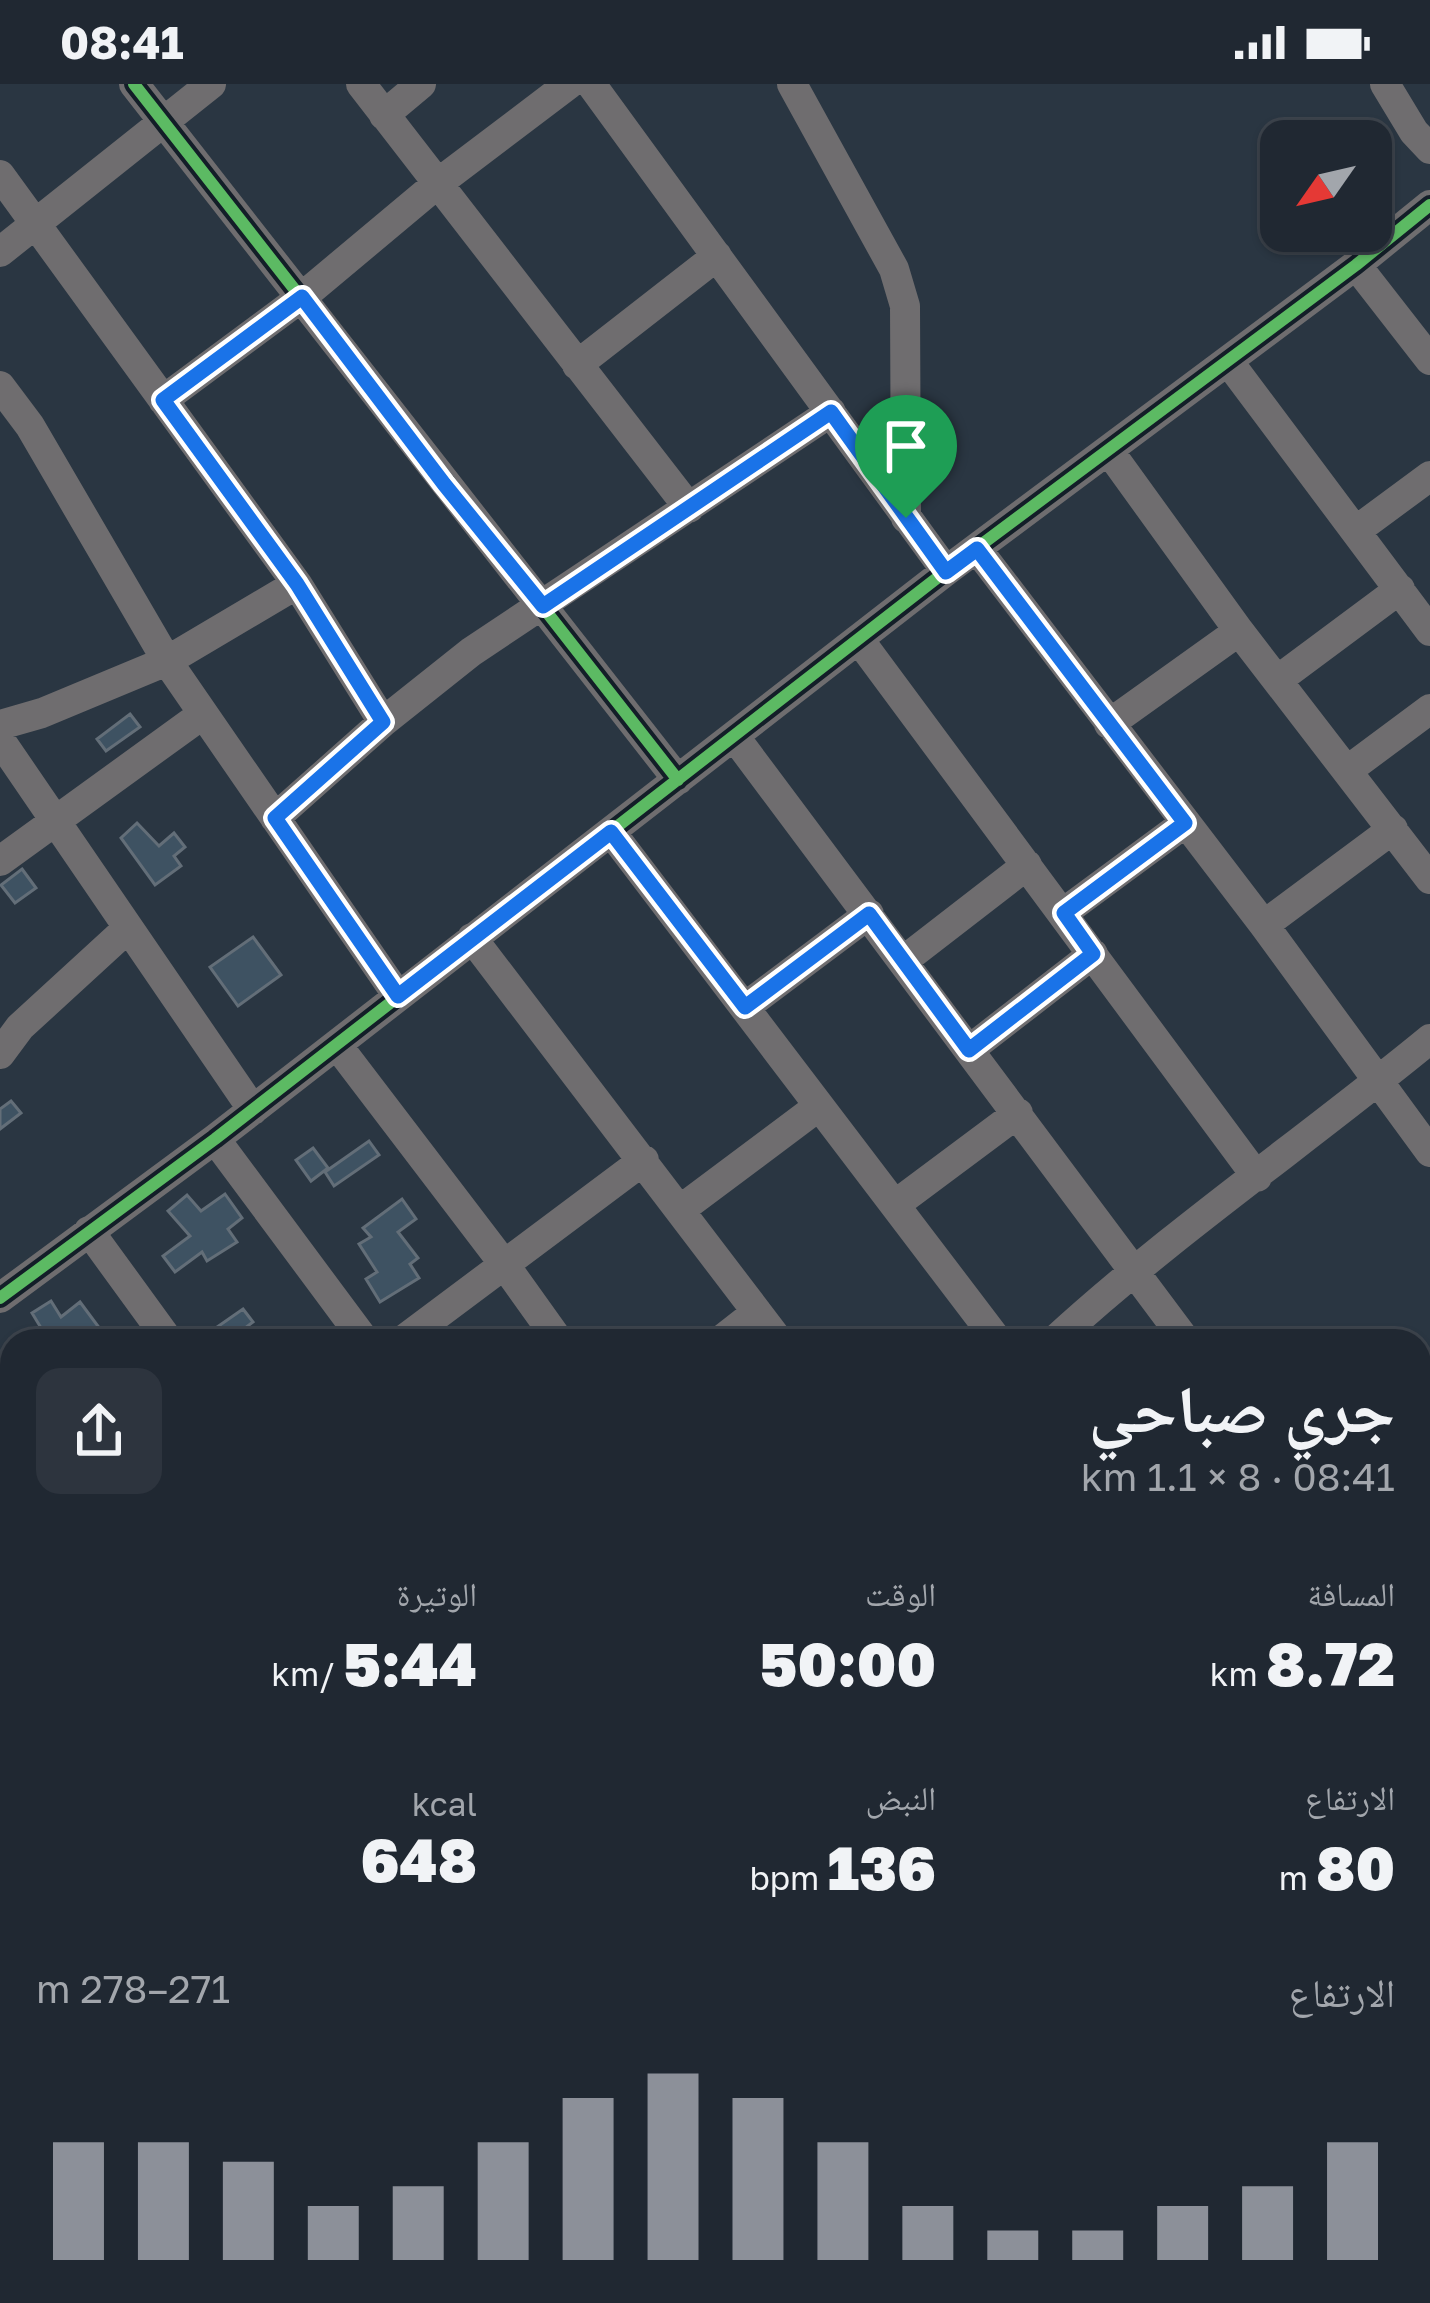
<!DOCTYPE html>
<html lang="ar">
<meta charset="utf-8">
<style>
body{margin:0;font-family:"Golos Text","Noto Naskh Arabic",sans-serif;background:#2d343e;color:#f1f3f6;direction:rtl;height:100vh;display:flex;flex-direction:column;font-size:45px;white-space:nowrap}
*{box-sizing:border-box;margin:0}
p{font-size:39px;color:#a2a6ac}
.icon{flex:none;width:66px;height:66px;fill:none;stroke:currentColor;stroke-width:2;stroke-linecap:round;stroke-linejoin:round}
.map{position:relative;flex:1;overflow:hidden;direction:ltr}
.side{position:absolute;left:0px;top:1245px;width:1431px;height:975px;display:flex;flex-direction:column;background:#202832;border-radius:36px 36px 0 0;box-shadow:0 3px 9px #0004,0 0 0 3px #3d444d;direction:rtl}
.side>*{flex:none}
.needle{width:78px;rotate:236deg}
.fabs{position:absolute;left:1260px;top:36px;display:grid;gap:24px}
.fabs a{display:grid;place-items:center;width:132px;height:132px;border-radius:24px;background:#202832;box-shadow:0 3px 9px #0004,0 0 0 3px #3d444d;font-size:60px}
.pin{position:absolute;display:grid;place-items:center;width:102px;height:102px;color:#fff;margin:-123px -51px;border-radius:50% 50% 50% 0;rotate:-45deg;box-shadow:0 0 12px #0007}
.pin .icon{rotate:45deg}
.round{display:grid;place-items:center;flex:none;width:126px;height:126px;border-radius:24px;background:#2d343e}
.overview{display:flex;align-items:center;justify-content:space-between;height:204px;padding:0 36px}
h1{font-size:66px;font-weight:800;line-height:90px}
.metrics{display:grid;grid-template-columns:repeat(3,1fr);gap:18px;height:204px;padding:12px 36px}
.metrics div{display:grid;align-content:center}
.metrics b{font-size:60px;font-weight:800}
.metrics small{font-size:33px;font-weight:400}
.metrics p{font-size:33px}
.chart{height:336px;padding:24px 36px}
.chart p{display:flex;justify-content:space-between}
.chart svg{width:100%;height:216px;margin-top:12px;stroke:#8c9099;stroke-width:6}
.status{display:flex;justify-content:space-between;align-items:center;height:84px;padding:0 60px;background:#202832;direction:ltr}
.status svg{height:33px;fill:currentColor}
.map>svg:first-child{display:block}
.building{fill:#3e5262;stroke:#636e78;stroke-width:3}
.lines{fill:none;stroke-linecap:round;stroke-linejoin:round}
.minor{stroke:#6f6d6f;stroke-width:30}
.cycleway-casing{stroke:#131e28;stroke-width:20}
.cycleway{stroke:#5cba63;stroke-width:12}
.route-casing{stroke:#fff;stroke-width:24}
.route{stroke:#1a73e8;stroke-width:15}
</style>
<div class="status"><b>08:41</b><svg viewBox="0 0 49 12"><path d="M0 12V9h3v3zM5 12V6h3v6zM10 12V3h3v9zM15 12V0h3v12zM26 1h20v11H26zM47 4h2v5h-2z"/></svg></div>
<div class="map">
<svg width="1430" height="2219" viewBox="0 0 1430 2219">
<rect width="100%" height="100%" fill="#2a3642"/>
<path class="building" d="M130,630L140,643L106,667L97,655Z
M137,739L159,762L174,749L185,763L174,772L181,782L155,801L121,754Z
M22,785L36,804L15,819L1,801Z
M253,853L281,891L238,922L210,883Z
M11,1017L21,1029L0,1045V1025Z
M369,1057L379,1071L334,1102L325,1088Z
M313,1064L328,1084L311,1097L296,1076Z
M225,1110L242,1134L228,1145L237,1158L207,1177L202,1168L175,1188L163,1172L190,1152L168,1127L187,1111L201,1127Z
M402,1115L416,1135L398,1148L418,1174L410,1180L419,1194L380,1218L366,1195L377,1188L359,1160L371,1153L363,1144Z
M51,1217L61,1233L80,1218L109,1257H49L32,1229Z
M243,1225L253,1238L228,1257H197Z"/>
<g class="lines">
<path class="minor" d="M134,0L678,696
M361,0L689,424
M591,0L946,487
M792,0L894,185L905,222L906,434
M1385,0L1414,48L1430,65
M384,31L421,0
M0,91L297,500L383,638
M0,168L211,0
M1356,181L1430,276
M1228,277L1430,547
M577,281L717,172
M0,302L30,342L167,577L398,912
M163,316L302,213L437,100L569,0
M1109,367L1239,547L1430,795
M1357,446L1430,392
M977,465L1264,841L1430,1068
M860,557L1257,1093
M1279,595L1400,505
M1109,640L1239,547
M0,641L42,629L167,577L297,500
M734,652L1186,1257
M0,656L253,1026
M1348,686L1430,625
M275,734L383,638L471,568L831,328
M611,748L998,1257
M0,777L203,630
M1063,829L1185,739
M1264,841L1393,745
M472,854L779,1257
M903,877L1027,781
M745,923L869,830
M337,961L504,1180L559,1257
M969,966L1093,870
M0,970L20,943L128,844
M215,1055L365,1257
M896,1120L1018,1029
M680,1126L819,1022
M89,1147L169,1257
M0,1214L215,1055L946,487L1356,181L1430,121
M402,1257L644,1076
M720,1257L757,1228
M1054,1257C1173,1148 1306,1057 1430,955
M0,1296L12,1311
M1419,1596L1430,1612
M0,1621L12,1636
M0,1799L12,1790
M1419,1837L1430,1830
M1419,1874L1430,1889
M0,1964L12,1980
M1419,2020L1430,2011
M0,2069L12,2062
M1419,2123L1430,2137
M0,2208L12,2200
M179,2208L187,2219
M426,2208L434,2219
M698,2208L705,2219
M885,2208L893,2219
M1083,2208L1092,2219
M1280,2208L1289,2219
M916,2219L930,2208"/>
<g class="cycleway-casing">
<path id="cycleway" d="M134,0L678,696
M0,1214L215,1055L946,487L1356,181L1430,121"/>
</g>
<use href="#cycleway" class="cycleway"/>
</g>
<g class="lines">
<g class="route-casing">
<path id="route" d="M302,213L444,400L543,522L831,328L946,488L977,465L1185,739L1064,829L1093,870L969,966L869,830L745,923L611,748L398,912L275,734L383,638L297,500L163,316Z"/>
</g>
<use href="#route" class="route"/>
</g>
</svg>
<div class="fabs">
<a><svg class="needle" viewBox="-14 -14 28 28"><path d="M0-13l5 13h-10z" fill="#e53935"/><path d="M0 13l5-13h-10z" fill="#a2a6ac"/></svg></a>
</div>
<div class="pin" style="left:906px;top:434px;background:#1e9e55"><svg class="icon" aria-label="arrive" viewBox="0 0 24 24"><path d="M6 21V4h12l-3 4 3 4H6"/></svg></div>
<section class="side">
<div class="overview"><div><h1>جري صباحي</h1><p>08:41 · 8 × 1.1 km</p></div><a class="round"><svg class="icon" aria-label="share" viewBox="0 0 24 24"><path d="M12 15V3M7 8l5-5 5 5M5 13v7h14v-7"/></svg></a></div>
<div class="metrics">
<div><p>المسافة</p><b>8.72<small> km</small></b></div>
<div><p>الوقت</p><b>50:00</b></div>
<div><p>الوتيرة</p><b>5:44<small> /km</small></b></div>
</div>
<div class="metrics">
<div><p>الارتفاع</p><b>80<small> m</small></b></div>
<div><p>النبض</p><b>136<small> bpm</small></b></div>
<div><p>kcal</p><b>648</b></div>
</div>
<div class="chart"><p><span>الارتفاع</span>271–278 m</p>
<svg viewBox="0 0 160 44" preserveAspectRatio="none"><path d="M5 44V20M15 44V20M25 44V24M35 44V33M45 44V29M55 44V20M65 44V11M75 44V6M85 44V11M95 44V20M105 44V33M115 44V38M125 44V38M135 44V33M145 44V29M155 44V20"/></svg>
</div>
</section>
</div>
